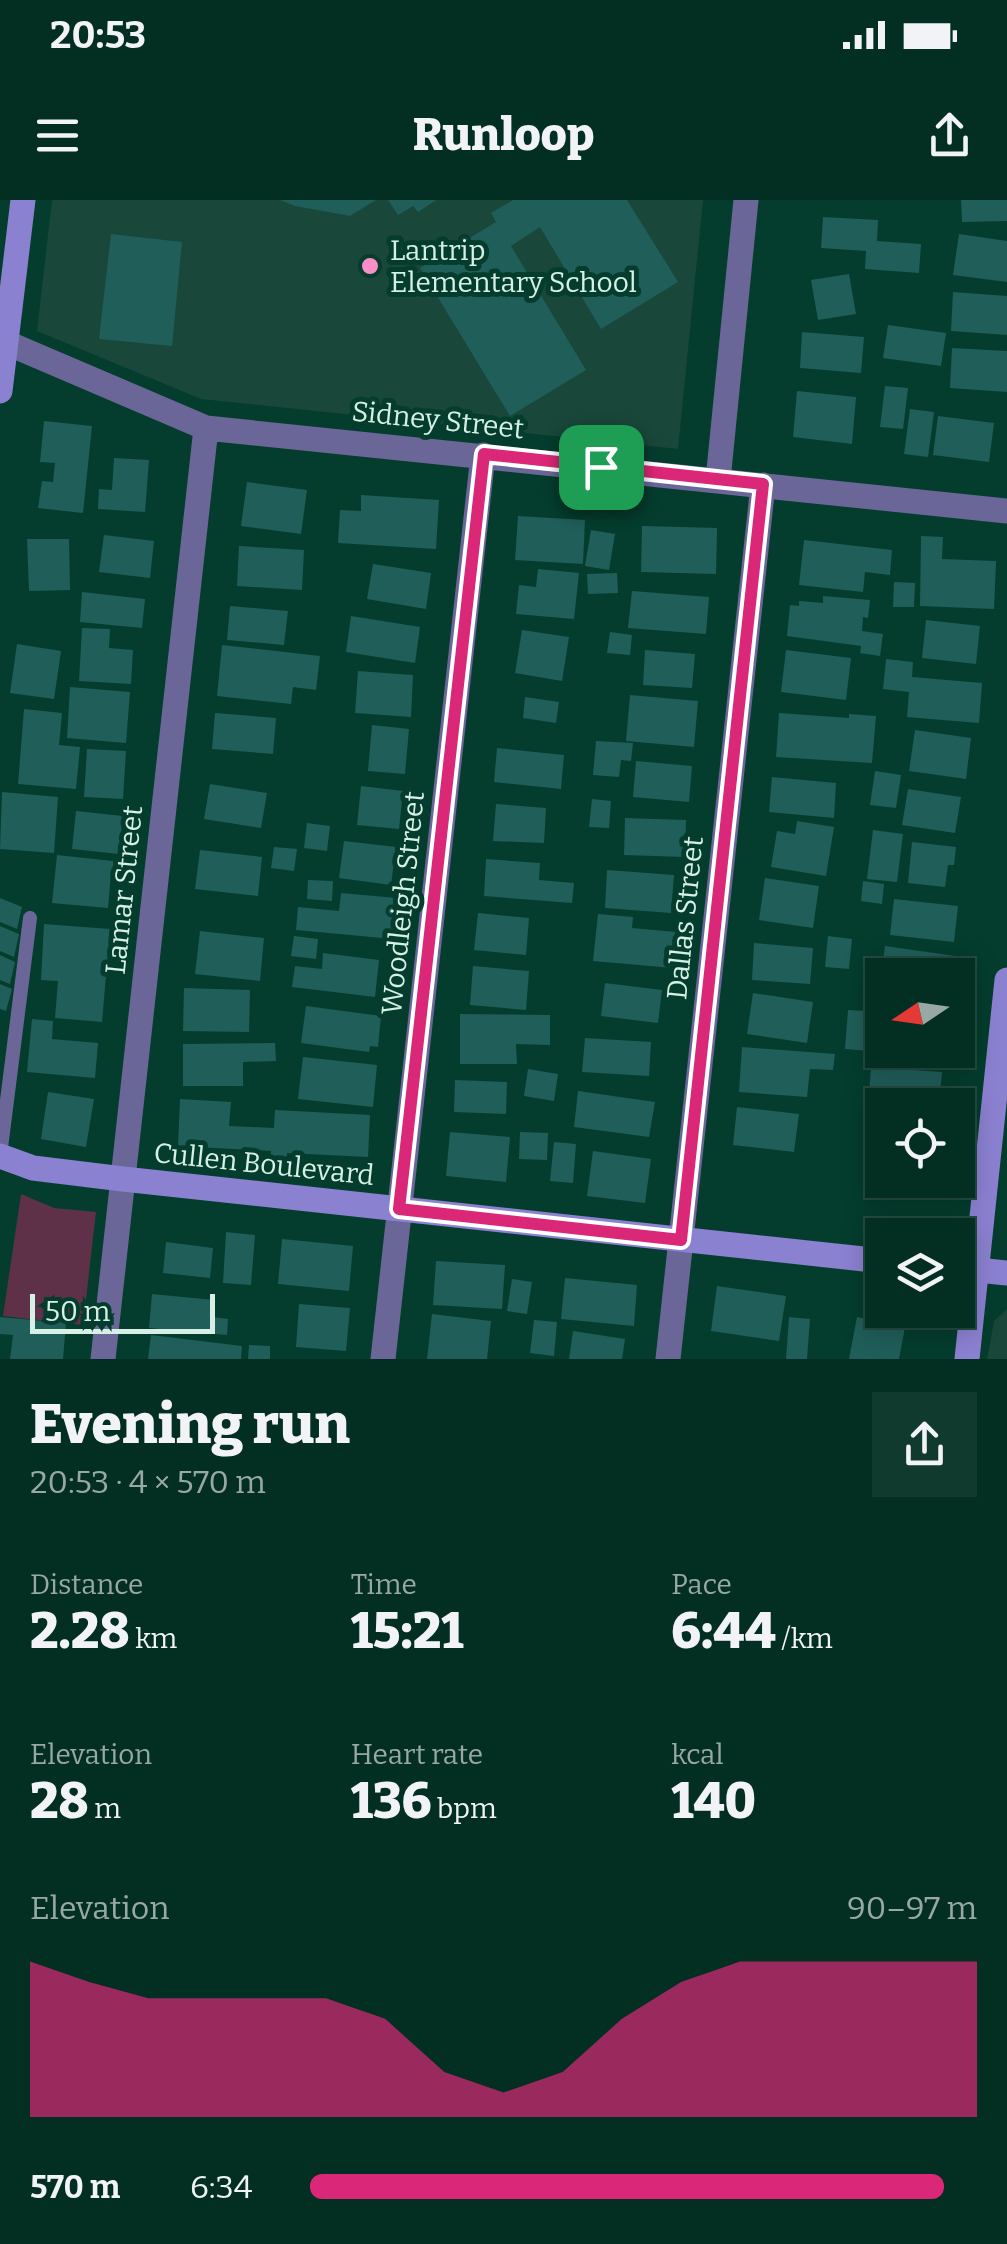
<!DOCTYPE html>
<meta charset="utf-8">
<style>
body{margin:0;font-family:Bitter,serif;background:#113a2f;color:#f1f3f6;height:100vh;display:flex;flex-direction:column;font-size:38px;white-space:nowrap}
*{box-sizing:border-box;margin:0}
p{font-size:32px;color:#97a8a5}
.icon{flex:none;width:55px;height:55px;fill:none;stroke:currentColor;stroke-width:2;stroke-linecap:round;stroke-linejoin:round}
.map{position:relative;height:1159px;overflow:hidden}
.panel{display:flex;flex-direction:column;background:#032e22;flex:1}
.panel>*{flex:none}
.needle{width:65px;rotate:257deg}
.buttons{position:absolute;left:865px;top:758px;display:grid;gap:20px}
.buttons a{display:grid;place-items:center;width:110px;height:110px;border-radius:0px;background:#032e22;box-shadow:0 5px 25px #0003,0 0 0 2px #244a40;font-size:50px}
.scale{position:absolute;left:30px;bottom:25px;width:185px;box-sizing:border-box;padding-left:10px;border:5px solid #d6f0e5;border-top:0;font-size:28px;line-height:35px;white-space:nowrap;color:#d6f0e5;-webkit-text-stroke:8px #043d2d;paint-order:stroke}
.pin{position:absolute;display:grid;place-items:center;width:85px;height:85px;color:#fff;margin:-42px;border-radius:20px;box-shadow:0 5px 15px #0006}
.round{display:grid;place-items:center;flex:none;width:105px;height:105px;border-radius:0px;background:#113a2f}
.overview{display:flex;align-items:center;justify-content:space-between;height:170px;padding:0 30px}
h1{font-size:55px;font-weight:800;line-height:75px}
.stats{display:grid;grid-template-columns:repeat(3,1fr);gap:15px;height:170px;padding:10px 30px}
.stats div{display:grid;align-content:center}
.stats b{font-size:50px;font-weight:800}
.stats small{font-size:28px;font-weight:400}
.stats p{font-size:28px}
.chart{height:280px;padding:20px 30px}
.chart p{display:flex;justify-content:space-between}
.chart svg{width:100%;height:180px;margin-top:10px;fill:#db2777;opacity:.7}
ul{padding:0 30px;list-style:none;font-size:32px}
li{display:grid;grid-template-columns:160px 120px 1fr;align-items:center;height:75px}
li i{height:25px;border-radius:12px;background:#db2777}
.status{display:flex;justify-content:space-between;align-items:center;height:70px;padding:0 50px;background:#032e22;direction:ltr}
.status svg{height:28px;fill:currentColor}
header{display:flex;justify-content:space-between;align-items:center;height:130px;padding:0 30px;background:#032e22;font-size:45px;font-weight:800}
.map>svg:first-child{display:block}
.built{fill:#194739}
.green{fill:#5e3149}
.building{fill:#205e59}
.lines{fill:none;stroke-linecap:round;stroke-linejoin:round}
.lane{stroke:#6b6698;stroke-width:14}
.street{stroke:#6b6698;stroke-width:25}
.secondary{stroke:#8b81d1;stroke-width:25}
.route-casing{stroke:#fff;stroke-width:20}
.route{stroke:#db2777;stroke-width:12}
.poi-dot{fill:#fa8fc7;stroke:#043d2d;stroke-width:4}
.labels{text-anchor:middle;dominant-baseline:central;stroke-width:10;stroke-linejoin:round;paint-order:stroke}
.poi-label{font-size:28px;fill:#d6f0e5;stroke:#043d2d;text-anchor:start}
.street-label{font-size:28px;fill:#d6f0e5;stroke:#043d2d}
</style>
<div class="status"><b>20:53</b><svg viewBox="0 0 49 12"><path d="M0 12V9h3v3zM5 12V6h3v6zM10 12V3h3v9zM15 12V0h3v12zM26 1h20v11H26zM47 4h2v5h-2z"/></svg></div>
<header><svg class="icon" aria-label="menu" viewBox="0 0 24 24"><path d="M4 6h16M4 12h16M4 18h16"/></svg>Runloop<svg class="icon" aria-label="share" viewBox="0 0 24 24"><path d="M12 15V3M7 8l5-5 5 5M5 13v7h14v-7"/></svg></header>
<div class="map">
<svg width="1007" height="1159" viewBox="0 0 1007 1159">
<rect width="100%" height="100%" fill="#043d2d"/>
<path class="built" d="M52,0H703L678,249L201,199L37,131Z
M1007,1109V1159H987L994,1121Z"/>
<path class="green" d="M21,994L54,1008L96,1012L83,1125L3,1116Z"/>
<path class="building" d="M280,0H376L350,16L295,6Z
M388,0H436L418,12L413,6L398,15Z
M513,0H627L678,82L601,129L540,27L511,46L586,170L510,216L420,68L496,22L491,13Z
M961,0H1007V21L962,22Z
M823,17L878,20L877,41L921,44L919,73L865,69L866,51L821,48Z
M111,34L182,42L172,146L99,139Z
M959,34L1007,41V82L953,75Z
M849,74L856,114L818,120L811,80Z
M953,92L1007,96V135L951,131Z
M888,125L946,133L941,166L883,158Z
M802,132L864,137L861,173L800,168Z
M952,148L1007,151V192L950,188Z
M885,186L908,188L903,229L880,227Z
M797,191L856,197L852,244L793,237Z
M910,209L934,212L928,257L904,254Z
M938,216L994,223L989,262L933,255Z
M44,221L92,226L83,313L38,308L42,281L53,282L55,263L40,262Z
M114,258L149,260L145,312L98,309L99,289L112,290Z
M247,282L307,290L301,334L241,326Z
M361,295L439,300L436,349L338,343L340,310L361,311Z
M518,316L585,320L583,364L515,360Z
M642,326L717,328L716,374L641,372Z
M591,330L615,334L609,370L585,366Z
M104,335L154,341L150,378L99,372Z
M921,336L943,337L942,359L996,361L994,409L920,406Z
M27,339H69L70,390L29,391Z
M804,340L892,350L890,375L865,372L863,392L799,385Z
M239,346L304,350L302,390L237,386Z
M373,364L431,373L426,409L367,399Z
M538,369L579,373L574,419L516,414L519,385L536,387Z
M617,373L618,393L588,394L587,374Z
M894,382L915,383L914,407H893Z
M632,391L709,397L706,434L628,428Z
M82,392L145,399L142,428L80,422Z
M823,396L870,400L868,418L863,417L862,431L883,434L880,456L860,453L861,446L787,436L790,405L799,406V401L823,403Z
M230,406L288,411L284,445L227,440Z
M351,416L420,427L415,463L346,452Z
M926,420L980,426L976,464L922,458Z
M82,428L110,429L109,448L133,450L131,484L79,481Z
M522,430L569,437L562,481L515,473Z
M610,432L632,435L630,455L607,453Z
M17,444L61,451L54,499L10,493Z
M222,445L320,456L316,490L293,487L291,504L217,496Z
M645,450L695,454L692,488L643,485Z
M786,450L851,458L846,500L781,492Z
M886,459L913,462L912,477L982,483L979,523L907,517L909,492L883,489Z
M358,471L413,475L411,517L355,513Z
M70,487L130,492L126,543L67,538Z
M630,495L698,501L694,547L626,541Z
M525,497L559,502L556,523L523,518Z
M24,509L62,513L59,545L80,547L76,589L18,584Z
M215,513L276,518L273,554L212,549Z
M779,513L849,518V514L876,516L872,563L776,557Z
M372,525L409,529L405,574L368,571Z
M915,530L971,538L966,579L909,571Z
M596,541L633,543L631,561L621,560L619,577L593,575Z
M497,548L564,555L561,589L494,582Z
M87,549L126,551L123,599L84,597Z
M636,561L692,566L689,602L633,597Z
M875,571L901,575L896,608L870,605Z
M772,577L836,583L834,618L769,612Z
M210,584L267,593L261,628L204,619Z
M361,586L403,591L399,629L357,625Z
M908,589L961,597L955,633L902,625Z
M2,592L58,597L54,653L0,649Z
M592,599L611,601L609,628L589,627Z
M496,604L546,608L544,643L493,641Z
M76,611L123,616L119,654L72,649Z
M625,618L686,620L685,657L624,655Z
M797,621L834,627L826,676L771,667L777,631L795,634Z
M307,623L330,626L327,651L304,648Z
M873,630L903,634L897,682L867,679Z
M344,641L396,647L391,685L339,678Z
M912,642L956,647L954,665H948L945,687L908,683Z
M274,647L297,649L294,671L271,668Z
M200,650L262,657L258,696L195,689Z
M57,655L122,662L120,674L111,673L108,708L52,703Z
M486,659L540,663L539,680L574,683L572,703L484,696Z
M607,670L674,675L671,713L605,708Z
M765,678L819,686L813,728L759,720Z
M308,680L333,681L332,701L307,699Z
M863,681L884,684L882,704L861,701Z
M341,693L397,698L393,739L296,730L298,707L339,711Z
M0,698L22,707L17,729L0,722Z
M894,699L958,706L954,742L890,735Z
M478,713L529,718L526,755L474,750Z
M598,714L633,717L632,728L676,732L673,768L593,761Z
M44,724L110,729L102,822L55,818L58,781L41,780Z
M0,726L19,734L14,757L0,751Z
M200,731L264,738L260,781L195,774Z
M294,736L318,739L316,759L291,756Z
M828,736L852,739L849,769L825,767Z
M754,743L813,748L810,784L752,780Z
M885,746L955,756L952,775H881Z
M323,753L379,760L375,797L292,787L295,766L322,769Z
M0,755L15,762L10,784L0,780Z
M473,766L529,771L526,810L470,805Z
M605,783L662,790L658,823L601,816Z
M0,784L12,789L6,811L0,809Z
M184,788L250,790L249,832L183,831Z
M753,793L813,802L807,843L747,834Z
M306,806L381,816L378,847L370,846L369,852L301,843Z
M848,810L882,812V852L845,849Z
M460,814L550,815V845L516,844L517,864H460Z
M32,819L53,821L52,839L98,843L95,878L27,872Z
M585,838L651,842L649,876L582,872Z
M275,843L276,861L243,862V886H183V844Z
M742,847L835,854L833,870L810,869L807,897L739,892Z
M303,857L377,865L373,907L298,899Z
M871,867L942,872L939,905L868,908Z
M528,869L558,874L554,901L524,896Z
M455,880L507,882L506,914L454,912Z
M578,891L655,902L649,937L574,927Z
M48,892L94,899L86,947L41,939Z
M180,899L231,902L229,926L274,928L275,910L370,915L368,957L287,953L286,966L270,965L271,951L178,946Z
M737,907L799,914L794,952L733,945Z
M450,932L510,937L506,982L446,976Z
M520,932L548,933L547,960L519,959Z
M869,940L882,941V980H922L920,999L864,993Z
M554,942L576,944L573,983L550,981Z
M593,951L651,959L645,1003L587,996Z
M226,1032L255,1035L251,1085L223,1083Z
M282,1039L353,1046L349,1091L278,1084Z
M166,1042L213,1048L210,1078L163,1073Z
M436,1061L505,1065L502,1109L433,1105Z
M565,1078L637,1085L634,1126L561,1119Z
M512,1079L532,1082L527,1114L507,1111Z
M717,1086L786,1096L779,1141L711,1131Z
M152,1094L214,1100L212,1117L228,1119L227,1135L149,1128Z
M299,1104L350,1108L346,1151L296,1147Z
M432,1114L491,1121L487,1159H427Z
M0,1117L66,1123L63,1159H10L13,1135L0,1134Z
M789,1117L810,1119L807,1159H786Z
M857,1117L905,1127L899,1159H849Z
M534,1120L557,1122L554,1156L530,1153Z
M573,1131L625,1139L622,1159H569Z
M151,1135L242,1146L241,1159H148Z
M249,1145L270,1146V1159H248Z"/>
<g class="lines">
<path class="lane" d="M0,956L30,718"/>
<path class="street" d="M0,140L206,228L1007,311
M718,280L746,0
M103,1159L206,228
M383,1159L483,255
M668,1159L763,285"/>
<path class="secondary" d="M0,191L23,0
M0,956L33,968L123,979L882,1061
M958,1068L1007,1073
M967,1159L1007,780"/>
</g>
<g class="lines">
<g class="route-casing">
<path id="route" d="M484,254L763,284L681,1040L399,1009Z"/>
</g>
<use href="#route" class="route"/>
</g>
<circle class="poi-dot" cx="370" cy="66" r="10"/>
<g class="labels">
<g class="poi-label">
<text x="390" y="50">Lantrip<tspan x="390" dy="32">Elementary School</tspan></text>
</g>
<g class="street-label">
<text transform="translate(438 220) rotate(6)">Sidney Street</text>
<text transform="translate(124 690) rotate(-84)">Lamar Street</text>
<text transform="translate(403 703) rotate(-84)">Woodleigh Street</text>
<text transform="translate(685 718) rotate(-84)">Dallas Street</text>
<text transform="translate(264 964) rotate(6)">Cullen Boulevard</text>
</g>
</g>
</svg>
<div class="buttons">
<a><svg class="needle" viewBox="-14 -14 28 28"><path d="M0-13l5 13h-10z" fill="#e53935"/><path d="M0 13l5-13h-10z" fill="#97a8a5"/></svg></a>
<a><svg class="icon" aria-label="locate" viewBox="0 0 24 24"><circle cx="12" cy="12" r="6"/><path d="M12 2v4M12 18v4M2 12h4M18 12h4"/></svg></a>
<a><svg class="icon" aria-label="layers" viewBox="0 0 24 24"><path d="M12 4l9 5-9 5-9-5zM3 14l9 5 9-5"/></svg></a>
</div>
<div class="scale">50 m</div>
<div class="pin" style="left:601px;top:267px;background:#1e9e55"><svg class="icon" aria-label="arrive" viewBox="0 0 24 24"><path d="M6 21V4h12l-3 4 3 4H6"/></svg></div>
</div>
<section class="panel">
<div class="overview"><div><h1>Evening run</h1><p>20:53 · 4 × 570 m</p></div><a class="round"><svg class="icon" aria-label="share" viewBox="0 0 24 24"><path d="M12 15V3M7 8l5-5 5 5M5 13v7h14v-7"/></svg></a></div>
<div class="stats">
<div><p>Distance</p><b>2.28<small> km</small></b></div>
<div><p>Time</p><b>15:21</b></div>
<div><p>Pace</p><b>6:44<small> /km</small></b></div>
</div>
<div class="stats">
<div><p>Elevation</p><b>28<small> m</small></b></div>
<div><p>Heart rate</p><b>136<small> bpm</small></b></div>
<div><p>kcal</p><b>140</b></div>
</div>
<div class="chart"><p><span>Elevation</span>90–97 m</p>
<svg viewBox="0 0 160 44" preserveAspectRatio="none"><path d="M0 44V6L10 11L20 15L30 15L40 15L50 15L60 20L70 33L80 38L90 33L100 20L110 11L120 6L130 6L140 6L150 6L160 6V44z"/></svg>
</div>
<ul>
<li><b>570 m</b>6:34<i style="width:95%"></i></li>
</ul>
</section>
